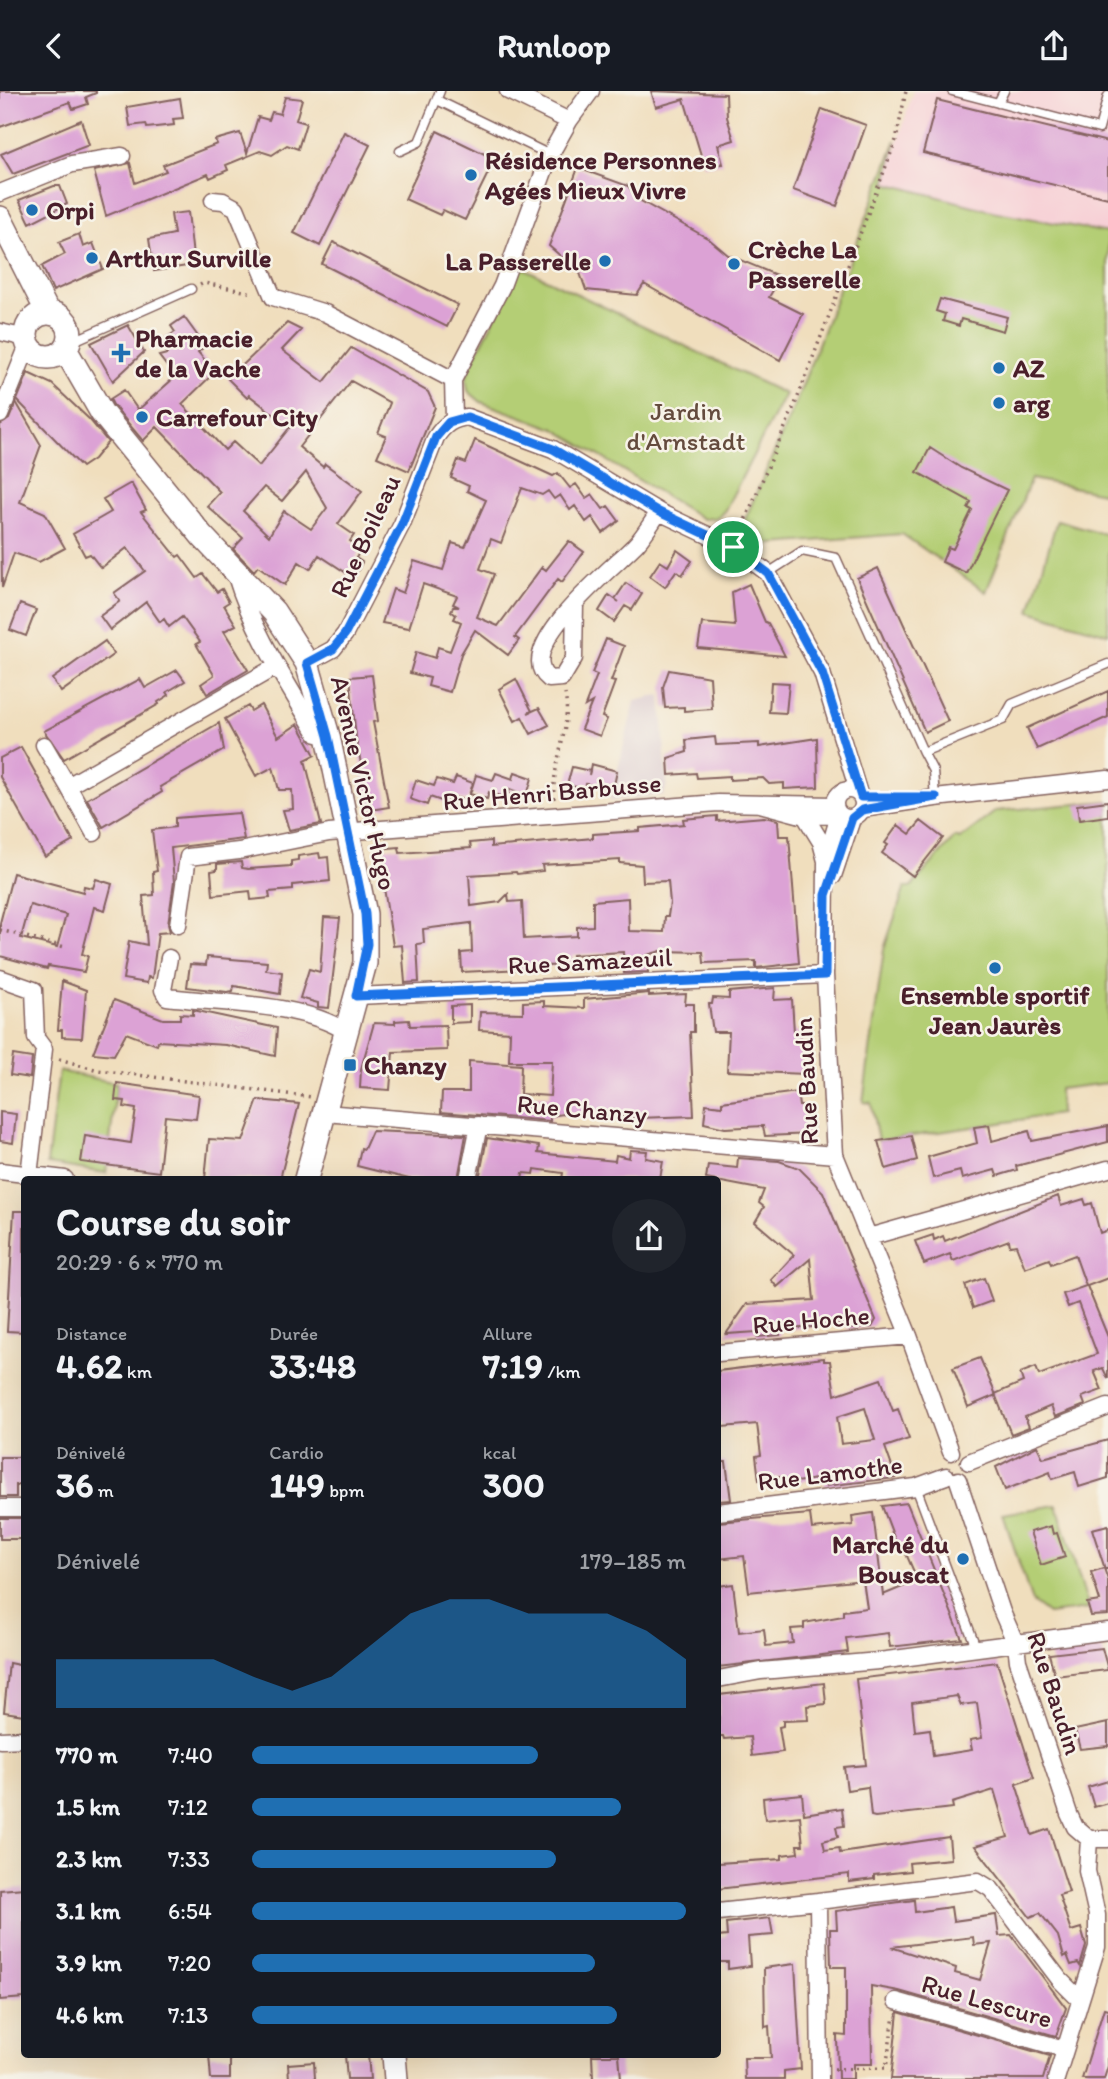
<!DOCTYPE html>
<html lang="fr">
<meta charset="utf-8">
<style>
body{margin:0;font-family:Itim,sans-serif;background:#20242c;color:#f1f3f6;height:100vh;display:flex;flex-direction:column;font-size:26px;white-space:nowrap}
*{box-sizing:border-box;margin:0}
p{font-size:23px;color:#9ea1a6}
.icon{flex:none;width:38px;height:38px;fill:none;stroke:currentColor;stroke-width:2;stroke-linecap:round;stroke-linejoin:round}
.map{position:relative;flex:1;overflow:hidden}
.drawer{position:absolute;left:21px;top:1085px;width:700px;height:882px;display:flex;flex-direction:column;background:#171b24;border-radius:7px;box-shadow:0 7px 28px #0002}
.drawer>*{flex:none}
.pin{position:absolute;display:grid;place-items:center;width:60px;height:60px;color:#fff;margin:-30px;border:4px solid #fff;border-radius:50%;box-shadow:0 2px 7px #0007}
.round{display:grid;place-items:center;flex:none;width:74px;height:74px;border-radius:37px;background:#20242c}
.overview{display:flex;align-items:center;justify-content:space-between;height:119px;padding:0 35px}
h1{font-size:38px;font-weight:700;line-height:52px}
.stats{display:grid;grid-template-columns:repeat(3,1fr);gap:10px;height:119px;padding:7px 35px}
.stats div{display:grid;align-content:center}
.stats b{font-size:35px;font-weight:700}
.stats small{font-size:19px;font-weight:400}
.stats p{font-size:19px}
.chart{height:196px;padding:14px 35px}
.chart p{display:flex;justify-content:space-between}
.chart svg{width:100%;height:126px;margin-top:7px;fill:#1f6fb2;opacity:.7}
ul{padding:0 35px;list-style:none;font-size:23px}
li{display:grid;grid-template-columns:112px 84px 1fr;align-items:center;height:52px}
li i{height:18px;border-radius:9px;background:#1f6fb2}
header{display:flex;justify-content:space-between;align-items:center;height:91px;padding:0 35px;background:#171b24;font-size:32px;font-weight:700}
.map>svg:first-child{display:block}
.built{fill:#f7cfd5}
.industrial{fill:#d2bdc8}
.green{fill:#b4ce74;stroke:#7f7650;stroke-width:2}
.building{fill:#dca2d5;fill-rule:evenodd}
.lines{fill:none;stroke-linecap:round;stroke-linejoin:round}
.lane-casing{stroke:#84625e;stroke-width:11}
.street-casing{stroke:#84625e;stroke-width:19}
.secondary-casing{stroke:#84625e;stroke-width:26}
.path{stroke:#84625e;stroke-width:3.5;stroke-dasharray:2 5;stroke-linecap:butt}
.lane{stroke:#fff;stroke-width:8}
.street{stroke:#fff;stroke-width:16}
.secondary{stroke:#fff;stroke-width:23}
.route-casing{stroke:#fff;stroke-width:14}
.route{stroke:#1a73e8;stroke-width:9}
.poi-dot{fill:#1f6fb2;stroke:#f7f3e8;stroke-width:2.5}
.labels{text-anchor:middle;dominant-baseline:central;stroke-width:5;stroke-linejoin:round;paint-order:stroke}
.poi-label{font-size:26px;font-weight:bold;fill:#4a1f2b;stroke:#f7f3e8;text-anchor:start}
.park-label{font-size:26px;fill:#644b3d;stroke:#f7f3e8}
.street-label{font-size:26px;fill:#4a1f2b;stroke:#f7f3e8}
</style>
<header><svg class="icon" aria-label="back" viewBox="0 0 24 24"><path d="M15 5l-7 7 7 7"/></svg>Runloop<svg class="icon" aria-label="share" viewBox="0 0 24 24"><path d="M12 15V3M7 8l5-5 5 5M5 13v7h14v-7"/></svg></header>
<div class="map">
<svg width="1108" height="1988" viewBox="0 0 1108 1988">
<rect width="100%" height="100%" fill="#f7f3e8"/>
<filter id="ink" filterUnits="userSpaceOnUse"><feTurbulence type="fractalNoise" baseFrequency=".0143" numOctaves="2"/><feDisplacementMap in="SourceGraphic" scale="14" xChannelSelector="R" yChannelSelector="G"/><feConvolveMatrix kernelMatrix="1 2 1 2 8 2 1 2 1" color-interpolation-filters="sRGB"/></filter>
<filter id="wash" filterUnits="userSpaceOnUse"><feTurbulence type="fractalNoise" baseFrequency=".00686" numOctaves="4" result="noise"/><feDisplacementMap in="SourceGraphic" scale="28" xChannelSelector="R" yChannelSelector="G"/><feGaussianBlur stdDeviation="1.57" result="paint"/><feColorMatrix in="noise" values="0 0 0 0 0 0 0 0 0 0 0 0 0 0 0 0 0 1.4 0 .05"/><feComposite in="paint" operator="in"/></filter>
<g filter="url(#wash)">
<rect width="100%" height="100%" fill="#f0debd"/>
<path class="built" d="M913,0H1108V142L992,120L886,92Z"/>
<path class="industrial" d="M661,604L667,693L664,704L610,709L635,610Z"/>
<path class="green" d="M896,49L886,92L992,120L1108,142V403L1031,388L986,501L902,443L733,456L796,311Z
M521,176L785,303L725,419L717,427L703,428L555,338L481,311L468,300L466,288L471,273Z
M1057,429L1108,444V543L1030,520Z
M1108,710V992L1059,998L1060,1023L878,1050L871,1012L863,1011L884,858L905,796H911L955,746L960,748L996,720Z
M59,980L117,992L106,1082L47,1073Z
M1057,1414L1089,1518L1048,1523L1032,1511L1003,1423Z"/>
<g id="blocks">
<path class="building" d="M0,0H96V2L86,6L88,13L73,18L70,11L0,36Z
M651,0L726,3L727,26L734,49L718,54L723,73L704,74L684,8L656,16Z
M285,6L302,8L296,29L306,32L298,58L287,54L272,64L260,60L226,74L228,79L210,87L208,83L106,125L94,80L130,72L135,92L166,80L163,74L217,53L215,49L240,42L247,62L258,26L269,29L272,21L280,23Z
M180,7L183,27L173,28L174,34L147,37L146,33L130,35L127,16Z
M937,9L1108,51V107L923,62Z
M822,18L866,34L837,115L793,99Z
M81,29L89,54L13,83L1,63Z
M437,40L495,68L465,129L443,119L440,124L405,108Z
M344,41L370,54L320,155L294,142Z
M578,77L628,95L639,109L709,148L728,164L781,186L769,206L803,223L780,269L644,193L637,204L586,199L580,182L549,155Z
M54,95H60L67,113L30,132L19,109Z
M188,121L194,174L154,180L149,148L174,143L171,123Z
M79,143L83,156L93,152L103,178L53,200L42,175L65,163L59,151Z
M333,151L458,214L447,236L322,173Z
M940,208L1007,226L1003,240L961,228L959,235L943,230L945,223L936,220Z
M184,226L205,255L198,261L215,281L182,313L225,359L233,351L259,375L290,336L249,304L247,307L228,288L287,232L301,239L282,259L324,291L351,257L428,301L435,316L409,380L377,366L386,345L378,342L390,312L351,290L299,356L323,376L325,373L362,400L338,433L354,444L350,450L361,458L356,467L362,471L354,487L319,464L310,478L299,471L285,494L258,475L254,480L233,458L243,447L207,415L220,401L157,336L143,350L113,314L110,308L124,299L138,319L175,286L159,265L167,263L165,248L175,241L171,235ZM306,381L327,417L311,438L284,420L269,445L243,420L264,396L282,410Z
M128,234L144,261L113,290L91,252Z
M28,282L52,293L90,329L108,351L94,368L82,376L17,309Z
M16,311L41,354L20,411L45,422L65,457L39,471L14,462L2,497L0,334L9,328Z
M475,349L553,385L558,382L570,397L576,393L586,407L592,403L603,418L608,415L619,430L603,442L592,426L586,431L575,415L570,419L560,404L554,408L548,400L542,404L522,397L501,452L491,448L480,478L494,483L477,526L498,535L542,476L546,479L569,450L584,461L562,491L558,488L515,546L519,549L508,564L475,539L461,563L450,601L428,595L430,587L410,582L416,561L435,567L438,556L450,560L461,531L454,528L456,524L451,520L453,516H459L453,513L457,505L423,493L409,537L382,532L393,498L403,502L414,470L443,479L452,452L465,456L486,409L467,400L469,395L451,387L458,369L466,372Z
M930,357L961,377L1007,399L966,482L942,471L948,456L953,458L972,419L968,417L971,411L917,381Z
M131,392L146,419L141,421L177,466L180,464L197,487L203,483L217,501L222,498L229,511L224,514L236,534L224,540L248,579L207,603L201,593L214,584L196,553L200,551L182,526L169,536L164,528L160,531L146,511L110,539L100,525L120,510L114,502L145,480L127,457L101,477L90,463L85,465L73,443L111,421L103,408Z
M677,459L692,470L682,484L676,480L665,496L650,485L660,470L668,475Z
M878,477L948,630L925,641L857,487Z
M626,492L642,503L632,519L625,515L614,531L599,520L609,504L619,511L615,508Z
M749,493L765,531L768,532L785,565L698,557L702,532L735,535L732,501Z
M20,513L36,519L26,545L10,539Z
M606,548L624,555L611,590L615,591L602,626L607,628L600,645L581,638L592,611L585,615L597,584L592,582Z
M105,550L114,563L61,601L52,588Z
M177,579L185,590L167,601L169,604L158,611L159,613L64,668L44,640L140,588L145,597Z
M669,579L710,586L712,618L684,620V616L665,617L663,596Z
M372,584L378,630L373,631L389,716L370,719L356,647L350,586Z
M516,588L532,620L528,622L539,617L549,634L531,643L522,626L515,630L499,598Z
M771,591L789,592L786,622L769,621Z
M1108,600V626L1037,658L1027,637Z
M261,614L278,646L298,633L315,664L305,669L321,733L289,739L283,719L293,718L292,699H279L273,676L256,685L225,628L248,615L251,620Z
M219,632L224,659L160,696L162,701L103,736L87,708Z
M715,646L716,654L759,652V656L817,647L818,696L784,698V692L769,693L763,687L730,689V685L697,687L696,682L669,684L668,667L687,661L686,649Z
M21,656L73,750L45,766L0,686V667Z
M591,673L617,680L613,699L586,693L585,698L567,694L572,676L590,680L589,684Z
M515,681L532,687L527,705L510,698L507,707L489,701L487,708L470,703L476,684L493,689L496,682L513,688Z
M456,686L473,692L467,710L450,705L447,712L430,706L427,714L410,708L416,689L434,695L437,688L453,693Z
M1108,710V725L1079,729L1077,714Z
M239,722L244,748L171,757L174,791L168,833L170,841L158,842L152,887L148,886L147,892L123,888L129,850L147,854L143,805L154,804L153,781L157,780L152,739L175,736V727Z
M717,725V730L764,726L778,729L779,745H789L799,872L756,877V870L704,872L703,861L661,860L647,864L648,881L624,882L623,861L572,864L573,874L544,875V877L462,881L461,862L472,861L471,832L423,838L424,852L417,853L419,891L405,892L402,854L393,855L378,758L399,756L400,762L471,757L470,752L491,750V756L593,747V743L640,740V737L684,733L683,728ZM620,769V772L642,774L643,791L668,790L670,812L668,825H665L664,841L629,840L628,807L593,810V835L577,836V845L524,848L522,810L509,811L508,803L500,811L471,815L469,784L516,781L517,783L543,780L542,774Z
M921,730L943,747L913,785L882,762L888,754L885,752L898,734L910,743Z
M319,762L320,767L328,766L330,790L293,794V799L269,801L270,807L251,809L250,800L213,804L211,780L217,779V773L241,771L242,777L248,778L291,775V770L298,769V765Z
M13,782L83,801L84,795L93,797L96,788L112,793L105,819L94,816L82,863L88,865L84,881L48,875L47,878L0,865V832ZM30,814L66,824L57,856L21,847Z
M324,826L340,827L329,917L318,916V912L300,907L309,878L320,881Z
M207,866L267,871L266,879L282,881L280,903L234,895L233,900L227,901L187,896L190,873L206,874Z
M62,890L86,899L82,947L62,946V939H58Z
M775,897L774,909L792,908L794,941H800L807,983L727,980L729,941H713L709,913H712L713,907L729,908V901Z
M649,902V905L686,903L685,913H694V941H690L694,1025L637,1027L563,1023L550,1025V1030L441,1021L442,1001H469V970L521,974L520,1003L550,1005L552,970H509L510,941L479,939L480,921L523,922V911L544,910V915L584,917V908Z
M114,909L163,928H180V923L193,924V919L277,937L275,965L226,954L158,950L157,954L126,942L114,964L93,962Z
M470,914V931L451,932V915Z
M409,929L410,935L446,934L447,959L393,961L390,999L360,997L361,978L374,932L395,933V930Z
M13,964L32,967L30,987L10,984Z
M117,992L199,1004L196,1028L165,1025L159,1081L81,1071L85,1045L131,1052L136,1018L124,1016L125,1010L115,1009Z
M797,1001L799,1015H810L812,1043L765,1045L763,1035L725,1037L704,1032L706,1013L722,1015V1011Z
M258,1009L299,1013L280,1088H205L209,1048L243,1050Z
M0,1021L16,1023L13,1052L0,1050Z
M989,1034L992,1050L1029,1040L1032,1050L1108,1035V1051L1016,1075L1017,1079L997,1085L995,1079L962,1088L960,1080L933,1087L928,1066L977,1052L974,1036Z
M372,1040L466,1044L458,1088H409L357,1075L361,1057L364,1058Z
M911,1045L917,1069L886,1078L878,1050Z
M487,1047L539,1055L538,1062L615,1070L616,1064L629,1067L630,1059L647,1060L646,1067L663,1070L660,1088H562L563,1082L535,1078L534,1083L523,1082L522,1088H479Z
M738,1067L779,1070L799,1077L823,1101L876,1229L872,1236L847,1238V1233L779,1239L780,1244L757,1246V1241L726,1243L747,1213L814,1209L810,1168L777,1196L771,1189L794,1164L755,1131L764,1116L759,1112L764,1099L706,1088L708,1074L737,1077Z
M1058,1105L1061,1115L1084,1108L1086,1114L1092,1112L1100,1142L1108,1139V1187L1087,1195L1108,1246V1288L1103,1277L1094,1280L1102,1299L1082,1306L1085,1314L1055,1326L1051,1315L1025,1326L1029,1336L1011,1343L995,1303L1023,1291L1020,1282L1036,1276L1039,1284L1097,1263L1078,1212L1068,1216L1063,1203L1086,1195L1075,1164L1051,1173L1049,1168L1025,1177L1016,1154L1010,1155L1009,1149L953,1170L950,1163L924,1173L915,1150L933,1144L934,1149L943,1145L945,1150Z
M14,1120H24V1241L7,1240Z
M984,1187L992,1210L973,1217L965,1194Z
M824,1267V1270H830L835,1304L881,1288L893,1320L898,1318L909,1348L885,1356L896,1387L825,1395L824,1387L782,1393L780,1386L759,1389L756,1365L761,1364L757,1333L722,1336L721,1331H718V1280ZM865,1317L875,1349L841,1353L837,1326Z
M980,1267L996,1304L968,1316L953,1277Z
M1108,1349V1387L1079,1396L1075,1381L1052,1388L1050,1381L1005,1399L996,1376L1037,1355L1043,1367Z
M0,1366H24V1394H16V1406H0Z
M718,1371H726L731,1409L718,1410Z
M907,1412L962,1548L890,1556L888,1542L846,1547L848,1561L718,1576V1495L733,1493L739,1541L764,1538L766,1555L793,1552L791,1538L804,1537V1532L843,1525V1520L867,1517L863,1489L749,1501L744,1465L718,1468V1431L810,1423L812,1438L853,1434L852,1425L873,1422L883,1504L912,1492L909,1486L915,1483L903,1456L898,1457L882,1415Z
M0,1427H24V1448H0Z
M1108,1434V1478H1105L1092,1438Z
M1051,1435L1053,1443L1057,1442L1065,1466L1041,1474L1030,1441Z
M1104,1477L1108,1489V1524L1091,1525L1087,1512L1100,1510L1091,1481Z
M1102,1557L1108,1579L1055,1585L1049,1563Z
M997,1571L1034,1687L1016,1693L1032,1744L1049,1738L1069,1801L1059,1804L1071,1840L1081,1837L1086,1855L1080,1875L1078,1872L1071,1874L1067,1864L1064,1866L1058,1845L1040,1822L1030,1826L975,1755L1008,1746L994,1699L952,1712L953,1717L875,1726L871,1725L868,1696L847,1699L844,1676L866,1674L856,1588ZM957,1605L961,1614L977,1612L982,1647L970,1649L972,1659L933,1665L930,1638L915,1640L912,1611Z
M9,1572L24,1575V1624L4,1621Z
M824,1592L826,1613L807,1615L808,1629L783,1630V1635L779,1636L783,1661L752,1665L750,1646L724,1648L723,1645H718L719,1604Z
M1108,1632V1655L1080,1658L1075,1639Z
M1108,1690V1712L1094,1716L1088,1696Z
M802,1703L804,1723L842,1717L844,1735L836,1736L838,1746L823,1750L825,1759L839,1757L840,1762L949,1746L951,1768L909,1772L910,1780L874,1784V1788L849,1791V1783L718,1798V1772L782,1768V1764L798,1762L797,1754H803L800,1725L765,1729L763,1707Z
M24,1797V1907L0,1909V1799Z
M914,1809L915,1821L951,1816L953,1830L996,1824L999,1845L1011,1844L1066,1917L1056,1945L899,1900L871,1895L872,1973H853V1988H838L837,1944L846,1945V1876H831L830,1838H837L836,1820ZM973,1846L974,1854L991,1852L980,1889L955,1882L956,1877L891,1856Z
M770,1827L773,1844L748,1846L750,1875L728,1878V1871H718V1846L727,1845L726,1832Z
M795,1873L801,1978L784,1980V1988H745L744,1967H771L769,1935L765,1936L764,1877Z
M1104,1917L1108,1918V1975L1104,1988H1082Z
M898,1921L1050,1965L1043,1988H891Z
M209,1964H230V1988H211Z
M345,1964H368L370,1988H347Z
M592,1964H619L621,1988H593Z
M314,1971L315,1988H289L288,1973Z"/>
</g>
</g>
<g filter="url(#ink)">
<use href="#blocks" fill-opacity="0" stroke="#84625e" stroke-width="2"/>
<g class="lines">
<g class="lane-casing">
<path id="lane" d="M952,0L1099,38L1108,5
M437,9L550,64
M998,12L1004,0
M400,60L419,51L440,0
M69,252L191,198
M768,482L802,460L836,467L923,661L1003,629L1012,613L1108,573
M923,661L933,680L935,707
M916,1396L977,1559"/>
</g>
<g class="street-casing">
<path id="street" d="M569,30L591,0
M0,102L72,73L122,65
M213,109L223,110L236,117L273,206L325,222L453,289
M0,241L26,247
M0,324L28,254
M454,328L453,289L502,195L550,64L569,30L508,0
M236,485C253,541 287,592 317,643L328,645
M575,512L574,567L562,587L549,588C509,557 618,473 637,452C645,443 652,431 659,421
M307,572L333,558L345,543L402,433L436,346C444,334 452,328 467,326L553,358L659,421L733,456L768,482L822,582L859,703
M44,654L68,695
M835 713a14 14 0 1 1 28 0a14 14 0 1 1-28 0Z
M760,713L805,725L839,724L826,770L825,884L835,1064L909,1245L951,1361
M862,718L935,707L1108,688
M805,725L821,751L826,770
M94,742L68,695L277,575
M833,785L852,728
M178,834L188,766L239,760L329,742L718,712L834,714
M169,867L163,899L167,906C222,913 300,911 347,941
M0,887L34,899L36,947L44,958L29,1084
M356,905L825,884
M325,1022L835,1064
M0,1080L65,1088
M468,1088L479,1034
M869,1146L1108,1078
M718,1262L909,1245
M969,1371L1108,1316
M958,1389L1002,1521L1016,1553L1018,1570L1069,1723L1075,1736L1089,1748
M0,1417H24
M718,1421L916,1396L946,1385
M718,1588L761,1580L879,1570L1108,1540
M0,1649L24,1648
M1089,1748H1108
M718,1821L818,1810
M896,1910L1064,1958
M820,1988L818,1810L978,1790L991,1798L1060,1889L1080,1909
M1056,1988L1097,1856V1824L1087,1780L1089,1748"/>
</g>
<g class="secondary-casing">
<path id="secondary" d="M0,127L48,222
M26 244a22 22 0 1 1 44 0a22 22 0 1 1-44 0Z
M65,258L102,322L202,445L274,521L307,572L328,645L365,823V872L306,1088
M394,1964L396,1988"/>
</g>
<path class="path" d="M200,194L204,192L253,202
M740,441L796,311L896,49L906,0
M554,708C551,672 572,639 565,603
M0,839L65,856
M59,968L98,979L311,1006
M834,1978L886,1977L894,1925"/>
<use href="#lane" class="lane"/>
<use href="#street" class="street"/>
<use href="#secondary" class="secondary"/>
</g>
</g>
<g class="lines" filter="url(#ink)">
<g class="route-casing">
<path id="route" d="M467,326L553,358L659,421L733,456L768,482L822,582L861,706H936L862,719L852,727L826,804L825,884L356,905L367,853L365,823L328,645L307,572L333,558L345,543L402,433L436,346L449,331Z"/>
</g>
<use href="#route" class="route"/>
</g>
<g class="poi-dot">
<circle cx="471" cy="84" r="7"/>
<circle cx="32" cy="119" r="7"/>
<circle cx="92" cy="167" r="7"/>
<circle cx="605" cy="170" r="7"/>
<circle cx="734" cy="173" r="7"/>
<path d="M117.5 251.5h7v7h7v7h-7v7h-7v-7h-7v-7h7z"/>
<circle cx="999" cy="277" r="7"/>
<circle cx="999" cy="312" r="7"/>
<circle cx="142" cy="326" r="7"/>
<circle cx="995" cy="877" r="7"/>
<rect x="343" y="967" width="14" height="14" rx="3.5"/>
<circle cx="963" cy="1468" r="7"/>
</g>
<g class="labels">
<g class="poi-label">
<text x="485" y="69">Résidence Personnes<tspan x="485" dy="30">Agées Mieux Vivre</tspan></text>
<text x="46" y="119">Orpi</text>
<text x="748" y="158">Crèche La<tspan x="748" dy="30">Passerelle</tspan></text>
<text x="106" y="167">Arthur Surville</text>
<text x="591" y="170" text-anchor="end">La Passerelle</text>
<text x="135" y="247">Pharmacie<tspan x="135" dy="30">de la Vache</tspan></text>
<text x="1013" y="277">AZ</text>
<text x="1013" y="312">arg</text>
<text x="156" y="326">Carrefour City</text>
<text x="995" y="904" text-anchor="middle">Ensemble sportif<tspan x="995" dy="30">Jean Jaurès</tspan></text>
<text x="364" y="974">Chanzy</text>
<text x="949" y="1453" text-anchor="end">Marché du<tspan x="949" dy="30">Bouscat</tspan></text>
</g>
<g class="park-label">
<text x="686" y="320">Jardin<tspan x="686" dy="30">d'Arnstadt</tspan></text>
</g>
<g class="street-label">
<text transform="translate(365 445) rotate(-65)">Rue Boileau</text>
<text transform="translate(364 692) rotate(77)">Avenue Victor Hugo</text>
<text transform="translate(552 701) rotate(-5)">Rue Henri Barbusse</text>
<text transform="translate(590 870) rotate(-3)">Rue Samazeuil</text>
<text transform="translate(806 990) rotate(-93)">Rue Baudin</text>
<text transform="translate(582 1018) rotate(5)">Rue Chanzy</text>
<text transform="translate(811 1229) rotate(-5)">Rue Hoche</text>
<text transform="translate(830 1382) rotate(-7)">Rue Lamothe</text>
<text transform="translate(1055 1602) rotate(72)">Rue Baudin</text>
<text transform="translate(987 1910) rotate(16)">Rue Lescure</text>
</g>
</g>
</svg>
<div class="pin" style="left:733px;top:456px;background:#1e9e55"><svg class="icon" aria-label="arrive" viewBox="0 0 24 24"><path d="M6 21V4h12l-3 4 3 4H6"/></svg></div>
<section class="drawer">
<div class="overview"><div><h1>Course du soir</h1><p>20:29 · 6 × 770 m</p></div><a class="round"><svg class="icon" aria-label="share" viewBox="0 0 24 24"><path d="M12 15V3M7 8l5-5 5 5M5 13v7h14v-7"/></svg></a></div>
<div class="stats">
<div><p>Distance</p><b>4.62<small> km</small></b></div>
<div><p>Durée</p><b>33:48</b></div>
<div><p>Allure</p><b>7:19<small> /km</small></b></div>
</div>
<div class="stats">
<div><p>Dénivelé</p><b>36<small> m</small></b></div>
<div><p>Cardio</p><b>149<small> bpm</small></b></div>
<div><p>kcal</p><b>300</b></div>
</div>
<div class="chart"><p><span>Dénivelé</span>179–185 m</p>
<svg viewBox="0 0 160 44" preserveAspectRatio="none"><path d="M0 44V27L10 27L20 27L30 27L40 27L50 33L60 38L70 33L80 22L90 11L100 6L110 6L120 11L130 11L140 11L150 17L160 27V44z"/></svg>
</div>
<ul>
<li><b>770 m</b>7:40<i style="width:66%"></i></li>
<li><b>1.5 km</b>7:12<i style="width:85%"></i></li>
<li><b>2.3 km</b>7:33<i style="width:70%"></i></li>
<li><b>3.1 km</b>6:54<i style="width:100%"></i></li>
<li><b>3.9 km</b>7:20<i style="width:79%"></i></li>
<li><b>4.6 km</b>7:13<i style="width:84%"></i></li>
</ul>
</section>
</div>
